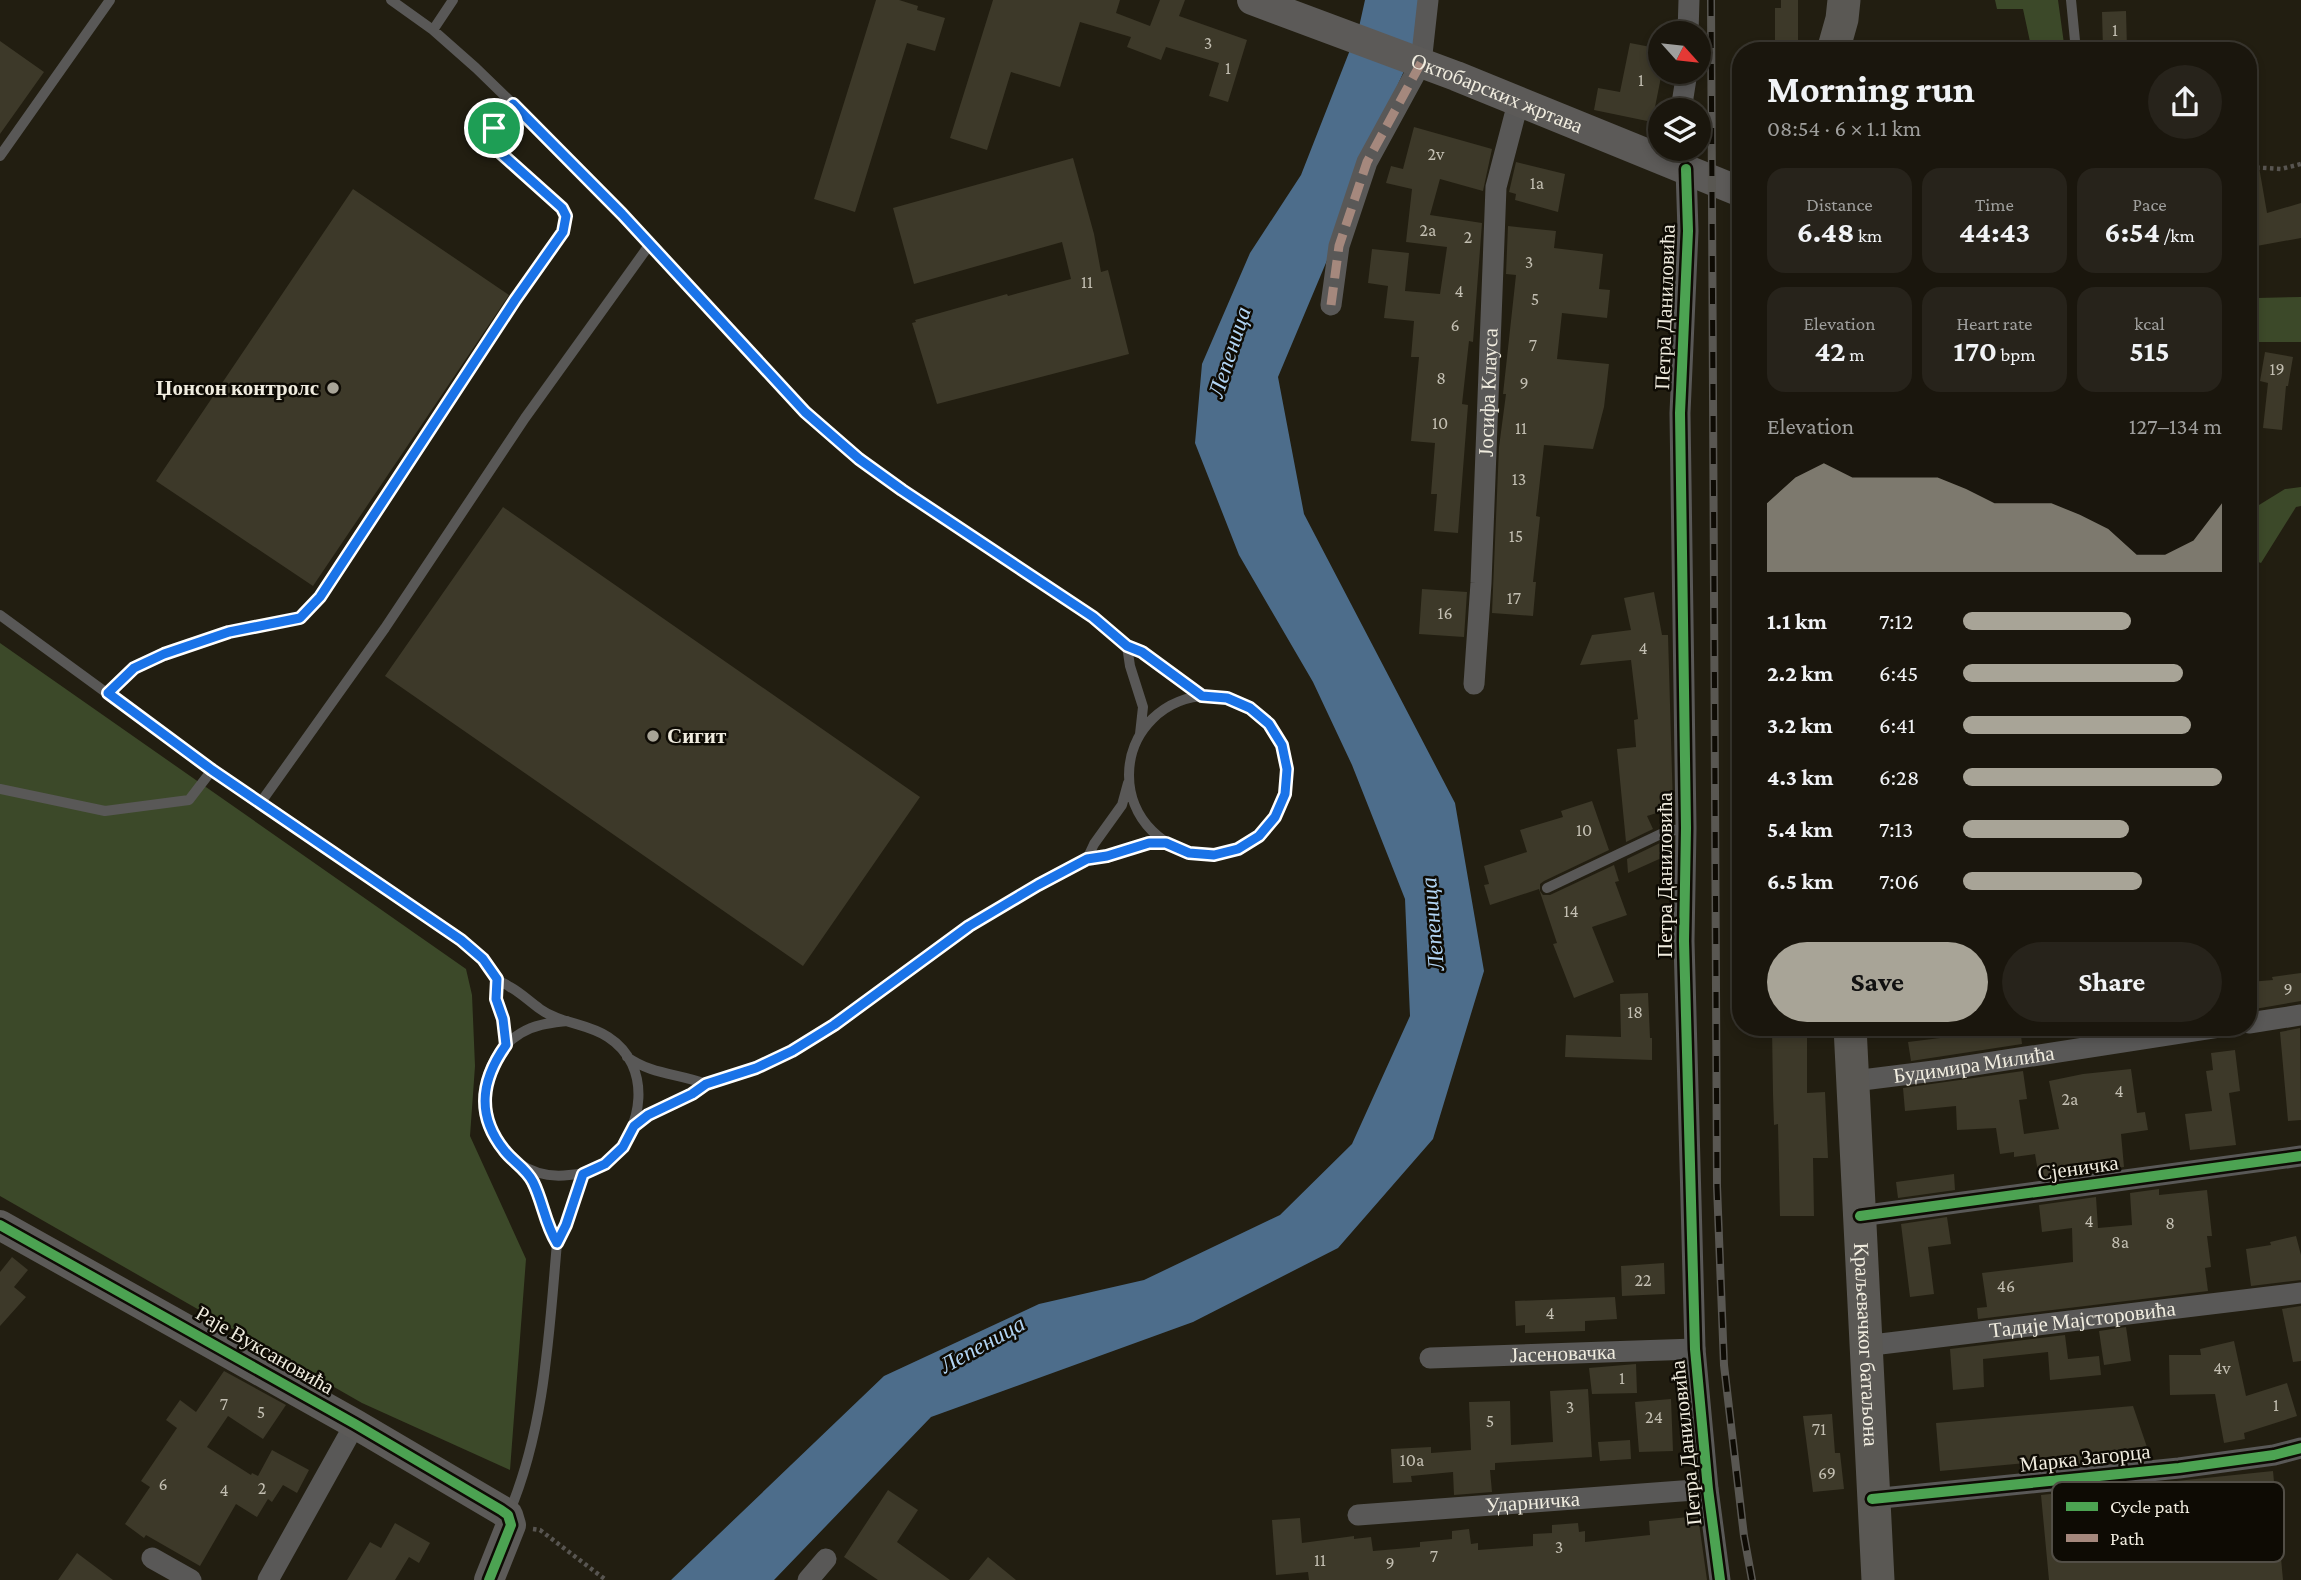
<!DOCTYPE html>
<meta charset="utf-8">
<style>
body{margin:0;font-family:"Crimson Pro",serif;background:#27231b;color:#f1f3f6;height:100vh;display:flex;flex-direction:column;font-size:26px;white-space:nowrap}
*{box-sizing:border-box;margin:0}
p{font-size:23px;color:#9f9f9d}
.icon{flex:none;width:38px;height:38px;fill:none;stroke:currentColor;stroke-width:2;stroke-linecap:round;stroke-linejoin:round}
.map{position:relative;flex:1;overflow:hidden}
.details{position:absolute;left:1732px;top:42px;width:525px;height:994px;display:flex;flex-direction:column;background:#1a160d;border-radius:28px;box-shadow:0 4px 10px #0003,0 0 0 2px #38352e}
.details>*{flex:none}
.needle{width:46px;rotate:117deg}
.buttons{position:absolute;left:1648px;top:21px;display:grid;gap:14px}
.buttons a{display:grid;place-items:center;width:63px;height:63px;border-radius:50%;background:#1a160d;box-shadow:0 4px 10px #0003,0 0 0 2px #38352e;font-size:35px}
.pin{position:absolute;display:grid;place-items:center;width:60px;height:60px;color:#fff;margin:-30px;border:4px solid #fff;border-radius:50%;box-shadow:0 2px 7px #0007}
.round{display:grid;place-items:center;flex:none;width:74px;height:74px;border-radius:37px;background:#27231b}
.head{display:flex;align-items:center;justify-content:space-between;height:119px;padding:0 35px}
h1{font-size:38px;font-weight:700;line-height:52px}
.stats{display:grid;grid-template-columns:repeat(3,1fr);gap:10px;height:119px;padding:7px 35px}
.stats div{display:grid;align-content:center;border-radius:18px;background:#27231b;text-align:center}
.stats b{font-size:30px;font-weight:700}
.stats small{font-size:19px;font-weight:400}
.stats p{font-size:19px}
.chart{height:196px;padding:14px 35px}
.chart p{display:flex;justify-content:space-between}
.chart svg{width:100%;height:126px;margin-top:7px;fill:#a8a497;opacity:.7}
.primary-button{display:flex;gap:14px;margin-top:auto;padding:14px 35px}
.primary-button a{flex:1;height:80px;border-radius:42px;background:#a8a497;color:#111;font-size:28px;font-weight:700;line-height:80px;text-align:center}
.primary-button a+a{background:#27231b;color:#f1f3f6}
ul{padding:0 35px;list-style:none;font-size:23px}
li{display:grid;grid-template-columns:112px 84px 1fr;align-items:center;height:52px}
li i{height:18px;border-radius:9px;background:#a8a497}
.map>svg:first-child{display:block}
.green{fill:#3c4929}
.water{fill:#4d6d8b}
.building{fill:#3d3929}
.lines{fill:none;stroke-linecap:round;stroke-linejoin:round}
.path{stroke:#585551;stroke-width:4.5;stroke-dasharray:3.5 3.5;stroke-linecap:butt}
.lane{stroke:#595857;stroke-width:10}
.street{stroke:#595857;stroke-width:21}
.secondary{stroke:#5c5a58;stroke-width:30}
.primary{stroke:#5a5854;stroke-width:33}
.rail-casing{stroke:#595752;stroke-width:8}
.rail{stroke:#0e0b04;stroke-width:5;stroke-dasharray:16;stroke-linecap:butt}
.quiet{stroke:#a5887d;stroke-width:9;stroke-dasharray:18 9;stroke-linecap:butt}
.cycleway-casing{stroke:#0e0b04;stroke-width:15}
.cycleway{stroke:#4ca352;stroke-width:10}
.route-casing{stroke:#fff;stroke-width:14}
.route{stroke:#1a73e8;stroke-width:9}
.poi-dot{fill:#a8a497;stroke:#0e0b04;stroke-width:2.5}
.labels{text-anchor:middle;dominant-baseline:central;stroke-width:5;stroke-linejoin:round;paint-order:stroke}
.number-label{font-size:18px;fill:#c3bfb2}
.street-label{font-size:21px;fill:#f0ecdf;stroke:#0e0b04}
.poi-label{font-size:21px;font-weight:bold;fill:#f0ecdf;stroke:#0e0b04;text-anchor:end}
.water-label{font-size:23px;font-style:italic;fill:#b2d5f5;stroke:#0e0b04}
.key{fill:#0e0b04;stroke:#524e46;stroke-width:2}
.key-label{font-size:19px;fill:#f0ecdf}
</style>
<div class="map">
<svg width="2301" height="1580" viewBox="0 0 2301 1580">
<rect width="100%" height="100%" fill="#221e11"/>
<path class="green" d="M1995,0H2058L2065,51H2032L2023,9H1997Z
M2301,297V342H2254L2257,298Z
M2301,487V506L2296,507L2261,563L2253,560L2259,505L2285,489Z
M0,643L466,969L472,995L475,1066L470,1136L526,1259L510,1470L362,1403L0,1196Z"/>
<path class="water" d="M1365,0H1423L1417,42L1373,140L1336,239L1278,377L1304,514L1455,803L1484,971L1433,1139L1338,1248L1193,1322L931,1417L774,1580H671L884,1376L1039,1304L1144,1280L1280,1215L1352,1144L1410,1016L1405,899L1352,765L1313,682L1239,555L1195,443L1202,364L1250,253L1301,175L1359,27Z"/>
<path class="building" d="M876,0H899L918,6L917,10L945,18L935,51L907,43L855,212L814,199Z
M993,0H1120L1116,13L1150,26L1160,0H1185L1179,16L1247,40L1228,102L1209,96L1219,63L1166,47L1161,60L1127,47L1131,37L1080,22L1060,87L1011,72L987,150L950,138Z
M1781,0H1798V51H1775V8H1781Z
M2126,11L2127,49L2103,50L2102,12Z
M0,41L44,72L0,134Z
M1630,43L1661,49V77L1652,122L1594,110L1598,88L1620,92Z
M1414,127L1492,149L1483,191L1440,179L1430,215L1482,223L1473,342L1469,341L1462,404L1468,405L1458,533L1434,531L1437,494H1431L1435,443L1411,441L1419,357H1411L1414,321L1384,318L1388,286L1368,283L1372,249L1409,253L1405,291L1440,294L1447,247L1406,242L1412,189L1386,183L1391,166L1403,169Z
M1073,158L1094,234L1101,272L1108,270L1129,354L937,404L912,323L916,322L915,320L1007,294L1008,296L1071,279L1062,242L914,284L893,208Z
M2258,161L2267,213L2301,203V238L2251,247L2249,236V162Z
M1516,162L1565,174L1558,212L1515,200L1516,194L1509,192Z
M353,189L509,295L313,586L156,481Z
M1508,226L1556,231L1554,248L1603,254L1599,289L1610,290L1607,318L1562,313L1557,359L1609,364L1604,407L1593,449L1544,445L1536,516L1540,517L1533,582H1536L1533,616L1492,613L1499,447L1506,394H1503L1516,275L1506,274Z
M2265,352L2293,357L2288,386H2286L2282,430L2263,428L2268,383L2260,381Z
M503,507L920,797L803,966L385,676Z
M1422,589L1467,592L1464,637L1419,634Z
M1654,592L1662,635H1668L1673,808L1647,816L1653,829L1626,842L1617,749L1636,747L1634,720L1638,719L1631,660L1580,665L1592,635L1631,630L1624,598Z
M1592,801L1609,850L1544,881L1540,884V891L1543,895H1550L1614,865L1619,881L1615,882L1627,915L1592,927L1614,982L1574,998L1553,944L1557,943L1539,889L1490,905L1484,885L1489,884L1484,866L1527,852L1520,830L1563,817L1561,811Z
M1660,843L1666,856L1628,873L1627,859Z
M2301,973V1001L2249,1010V982L2273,980L2272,977Z
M1648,993L1650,1038H1652V1060L1565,1057L1566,1035L1621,1037L1620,994Z
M1772,1027H1807V1093L1825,1092L1828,1158H1813L1814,1216H1780L1778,1124L1774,1125L1773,1094Z
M1997,1027H2020L2022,1044L1911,1061L1908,1042L1988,1032V1029Z
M2300,1028L2301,1120L2288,1121L2280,1032Z
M2235,1050L2240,1091L2229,1093L2236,1145L2190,1150L2185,1114L2212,1111L2206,1071L2213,1070L2211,1053Z
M2131,1069L2137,1113L2145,1112L2148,1130L2121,1134L2124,1167L2039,1178L2035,1154L2014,1157V1152L2000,1154L1996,1128L1957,1130L1956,1106L1905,1111L1903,1088L2023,1071L2027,1099L2019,1100L2024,1134L2059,1129L2049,1081L2083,1074Z
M1954,1174L1955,1190L1898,1198L1896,1182Z
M2159,1189V1195L2207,1190L2212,1236H2207L2211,1267L2205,1268L2208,1291L1978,1319L1977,1308L1987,1307L1982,1273L2073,1262L2072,1228L2042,1232L2039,1205L2096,1197L2098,1228L2132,1225L2130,1193Z
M1947,1217L1951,1244L1928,1247L1934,1294L1910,1297L1901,1224Z
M2296,1236L2301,1255V1280L2251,1286L2246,1249L2271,1245L2270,1242Z
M12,1257L28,1270L14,1287L26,1297L0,1326V1272Z
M1664,1263L1665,1294L1622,1296L1621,1266Z
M1615,1297L1617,1319L1585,1321V1331L1525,1333V1325L1516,1326L1515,1301Z
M2301,1306V1361L2293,1362L2282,1309Z
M2126,1327L2131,1361L2104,1365L2099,1331Z
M2065,1335L2068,1359L2099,1356L2101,1375L2050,1380L2048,1352L1983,1359L1984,1387L1953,1390L1950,1349Z
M2234,1341L2246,1396L2287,1383L2297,1416L2244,1433L2245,1439L2224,1443L2215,1394L2170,1395L2169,1355H2201L2200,1349Z
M1636,1364L1637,1393L1592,1394L1589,1368Z
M224,1371L286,1405L263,1439L228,1416L207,1447L251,1475L252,1473L258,1476L272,1450L309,1470L297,1493L283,1485L272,1502L268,1499L257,1517L236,1504L200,1566L146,1535L144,1538L125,1524L150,1487L141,1481L177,1428L166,1420L180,1400L196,1412Z
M1588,1389L1592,1457L1495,1463V1470H1490L1492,1492L1454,1495L1453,1472L1411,1476L1412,1482L1393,1483L1391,1449L1431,1447V1453L1471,1450L1469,1402L1510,1401L1511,1445L1553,1442L1550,1391Z
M1671,1399L1673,1451L1639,1452L1635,1402Z
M2133,1406L2150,1456L2039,1469L2038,1462L1940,1471L1936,1423Z
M1832,1414L1835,1453H1840L1844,1489L1813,1492L1803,1416Z
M1630,1440L1631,1459L1600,1461L1598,1442Z
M2273,1471L2283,1580H2049L2041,1495Z
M888,1490L918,1510L897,1542L950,1580H878L844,1557Z
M1698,1516L1707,1580H1309L1308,1572L1276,1575L1272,1520L1300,1518L1302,1543L1354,1536V1539L1371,1537L1373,1551L1420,1547V1542L1452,1539V1531L1469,1529L1471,1544L1478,1543V1550L1533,1546V1534L1552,1533V1525L1578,1523L1579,1532L1585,1531V1542L1650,1535L1649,1521Z
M395,1523L430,1543L419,1563L409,1557L395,1580H347L370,1542L381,1548Z
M77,1553L113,1580H58Z
M988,1557L1016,1580H969Z"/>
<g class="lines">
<path class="path" d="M2249,167L2281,169L2301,164
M533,1529L540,1530L606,1580"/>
<path class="lane" d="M391,0L433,30L476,68L546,136L622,214L805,412L859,459L945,520L1093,617L1127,646L1142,652L1202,696
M2071,0L2076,51
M433,30L453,0
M0,156L110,0
M0,615L212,770L461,940C469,946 478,953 485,961C489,966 492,974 497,979C500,982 506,984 510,987C521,993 530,1002 540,1009C561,1024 587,1023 608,1037C653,1066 644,1130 608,1161C597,1170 583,1174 569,1175C489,1185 453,1074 521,1033C536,1024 551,1023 567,1021
M1127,646L1130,666L1143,707L1140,734
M108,693L134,669L164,654L229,632L300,618L320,597L515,301L563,232L566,216L562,208L494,147C487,130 503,117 513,104
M1129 775a79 79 0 1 1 158 0a79 79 0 1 1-158 0Z
M0,789L105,811L189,800L212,770
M261,802L385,628L525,418L650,244
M1087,859L1094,844L1122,805L1128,783
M1547,888L1665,832L1686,828
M497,979C496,1002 503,1022 506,1045
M627,1057C653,1075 676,1073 706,1084
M634,1126L648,1115L692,1094L706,1084L756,1068L792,1051L834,1025L969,926L1038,885L1087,859L1107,856L1149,843H1166
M522,1166C539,1190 542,1218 557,1243
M509,1513C545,1428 549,1333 557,1243L566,1225L583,1174"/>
<g class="street">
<path d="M1688,33L1689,0"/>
<path d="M1681,110L1687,72"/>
<path d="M1686,169L1688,231L1680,413L1686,828L1684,941L1695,1349L1708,1489L1720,1580"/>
<path d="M1331,305L1339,246L1367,162L1421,63L1428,0"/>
<path id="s1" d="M1474,684L1481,583L1496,187L1518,103"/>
<path d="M2249,1023L2301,1015"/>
<path id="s2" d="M1854,1081L1942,1070L2219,1027"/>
<path d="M1860,1216L2301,1156"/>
<path id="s3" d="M1864,1346L2301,1293"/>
<path id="s4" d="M1430,1358L1695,1349"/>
<path d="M1872,1499L2179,1468L2274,1455L2301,1448"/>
<path id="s5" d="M1358,1515L1708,1489"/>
<path d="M152,1558L191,1580"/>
<path d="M268,1580L355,1424"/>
<path d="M808,1580L826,1559"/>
</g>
<g class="secondary">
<path id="s6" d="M1252,0L1456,76L1741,192"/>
<path d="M0,1225L355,1424L501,1510L508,1515L511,1525L489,1580"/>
</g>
<g class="primary">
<path d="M1833,51L1842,19L1844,0"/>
<path id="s7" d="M1850,1027L1878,1580"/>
</g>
<g class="rail-casing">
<path id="rail" d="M1711,0L1717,1186L1724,1365L1744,1536L1752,1580"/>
</g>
<use href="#rail" class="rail"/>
<path class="quiet" d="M1331,305L1339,246L1367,162L1421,63"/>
<g class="cycleway-casing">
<path id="cycleway" d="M1686,169L1688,231L1680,413L1686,828L1684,941L1695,1349L1708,1489L1720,1580
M1860,1216L2301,1156
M0,1225L355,1424L501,1510L508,1515L511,1525L489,1580
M1872,1499L2179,1468L2274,1455L2301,1448"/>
</g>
<use href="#cycleway" class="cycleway"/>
</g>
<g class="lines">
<g class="route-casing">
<path id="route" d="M513,104L622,214L805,412L859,459L902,490L1093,617L1127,646L1142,652L1202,696L1227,698L1250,708L1269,724L1282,745L1287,769L1285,794L1275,817L1259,836L1238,849L1214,855L1189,853L1166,843H1149L1107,856L1087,859L1038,885L969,926L834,1025L792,1051L756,1068L706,1084L692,1094L648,1115L634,1126L623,1147L605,1164L583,1174L566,1225L557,1243C545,1224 543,1202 533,1182C526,1168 513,1162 504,1150C476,1115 481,1080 506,1045L503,1019L496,999L497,979L483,959L461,940L212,770L108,693L134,668L164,654L229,632L300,618L320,597L515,300L563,232L566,216L562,208L494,147C486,131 504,117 513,104Z"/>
</g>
<use href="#route" class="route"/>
</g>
<g class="poi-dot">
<circle cx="333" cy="388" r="7"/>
<circle cx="653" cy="736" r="7"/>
</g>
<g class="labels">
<g class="number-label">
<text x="2115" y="30">1</text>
<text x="1208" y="43">3</text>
<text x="1228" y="68">1</text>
<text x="1641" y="80">1</text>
<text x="1436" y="154">2v</text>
<text x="1537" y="183">1a</text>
<text x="1428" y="230">2a</text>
<text x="1468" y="237">2</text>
<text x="1529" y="262">3</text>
<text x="1087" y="282">11</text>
<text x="1459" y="291">4</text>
<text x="1535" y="299">5</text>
<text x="1455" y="325">6</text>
<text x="1533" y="345">7</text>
<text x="2277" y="369">19</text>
<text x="1441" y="378">8</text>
<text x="1524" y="383">9</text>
<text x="1440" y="423">10</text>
<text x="1521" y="428">11</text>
<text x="1519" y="479">13</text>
<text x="1516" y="536">15</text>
<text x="1514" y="598">17</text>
<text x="1445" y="613">16</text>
<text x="1643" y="648">4</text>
<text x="1584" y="830">10</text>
<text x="1571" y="911">14</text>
<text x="2288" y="989">9</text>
<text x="1635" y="1012">18</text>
<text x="2119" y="1091">4</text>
<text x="2070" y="1099">2a</text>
<text x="2089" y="1221">4</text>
<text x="2170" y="1223">8</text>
<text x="2120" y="1242">8a</text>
<text x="1643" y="1280">22</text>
<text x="2006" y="1286">46</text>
<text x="1550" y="1313">4</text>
<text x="2222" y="1368">4v</text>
<text x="1622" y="1378">1</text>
<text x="224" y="1404">7</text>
<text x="2276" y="1405">1</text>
<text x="1570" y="1407">3</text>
<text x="261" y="1412">5</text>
<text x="1654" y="1417">24</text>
<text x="1490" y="1421">5</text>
<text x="1819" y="1429">71</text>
<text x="1412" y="1460">10a</text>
<text x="1827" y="1473">69</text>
<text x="163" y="1484">6</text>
<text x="262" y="1488">2</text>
<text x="224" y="1490">4</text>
<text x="1559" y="1547">3</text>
<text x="1434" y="1556">7</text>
<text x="1320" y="1560">11</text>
<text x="1390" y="1563">9</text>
</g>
<g class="street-label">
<text stroke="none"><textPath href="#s6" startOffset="262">Октобарских жртава</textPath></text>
<text transform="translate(1665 307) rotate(-88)">Петра Даниловића</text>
<text stroke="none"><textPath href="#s1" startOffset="292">Јосифа Клауса</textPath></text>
<text transform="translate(1665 875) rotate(-90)">Петра Даниловића</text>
<text stroke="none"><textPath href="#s2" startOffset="121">Будимира Милића</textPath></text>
<text transform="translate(2078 1168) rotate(-8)">Сјеничка</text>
<text stroke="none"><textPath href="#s3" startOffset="220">Тадије Мајсторовића</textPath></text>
<text stroke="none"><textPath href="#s7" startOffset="318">Краљевачког батаљона</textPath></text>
<text transform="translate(265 1350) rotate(30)">Раје Вуксановића</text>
<text stroke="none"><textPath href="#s4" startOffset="133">Јасеновачка</textPath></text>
<text transform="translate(1686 1443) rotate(-96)">Петра Даниловића</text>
<text transform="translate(2085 1458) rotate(-6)">Марка Загорца</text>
<text stroke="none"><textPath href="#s5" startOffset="175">Ударничка</textPath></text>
</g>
<g class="poi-label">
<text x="319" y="388">Џонсон контролс</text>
<text x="667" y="736" text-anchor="start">Сигит</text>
</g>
<g class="water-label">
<text transform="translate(1229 352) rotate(-72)">Лепеница</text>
<text transform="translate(1432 924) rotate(-95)">Лепеница</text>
<text transform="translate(982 1344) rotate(-29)">Лепеница</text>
</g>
</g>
<rect x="2052" y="1482" width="232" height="80" rx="10" class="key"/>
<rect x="2066" y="1502" width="32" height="9" fill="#4ca352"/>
<rect x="2066" y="1534" width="32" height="8" fill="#a5887d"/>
<g class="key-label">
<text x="2110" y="1513">Cycle path</text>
<text x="2110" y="1545">Path</text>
</g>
</svg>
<div class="buttons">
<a><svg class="needle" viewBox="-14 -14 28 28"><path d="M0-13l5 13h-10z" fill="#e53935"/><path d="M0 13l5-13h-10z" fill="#9f9f9d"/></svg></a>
<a><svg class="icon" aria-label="layers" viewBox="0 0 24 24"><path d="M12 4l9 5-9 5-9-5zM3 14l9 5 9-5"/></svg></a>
</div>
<div class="pin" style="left:494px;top:128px;background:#1e9e55"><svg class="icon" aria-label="arrive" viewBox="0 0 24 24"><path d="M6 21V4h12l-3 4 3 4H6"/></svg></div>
<section class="details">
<div class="head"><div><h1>Morning run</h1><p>08:54 · 6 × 1.1 km</p></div><a class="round"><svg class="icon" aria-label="share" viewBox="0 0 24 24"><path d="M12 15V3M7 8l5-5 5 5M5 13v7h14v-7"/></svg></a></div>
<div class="stats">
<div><p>Distance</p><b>6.48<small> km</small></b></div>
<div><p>Time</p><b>44:43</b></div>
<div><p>Pace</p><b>6:54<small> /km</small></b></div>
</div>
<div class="stats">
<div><p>Elevation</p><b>42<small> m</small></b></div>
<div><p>Heart rate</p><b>170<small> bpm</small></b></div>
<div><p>kcal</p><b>515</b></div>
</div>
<div class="chart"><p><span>Elevation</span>127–134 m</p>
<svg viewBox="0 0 160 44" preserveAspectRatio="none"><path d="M0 44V20L10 11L20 6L30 11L40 11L50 11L60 11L70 15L80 20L90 20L100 20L110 24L120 29L130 38L140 38L150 33L160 20V44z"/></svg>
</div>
<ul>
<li><b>1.1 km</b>7:12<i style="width:65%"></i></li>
<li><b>2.2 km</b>6:45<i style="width:85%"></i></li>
<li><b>3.2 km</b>6:41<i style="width:88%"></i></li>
<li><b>4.3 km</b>6:28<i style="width:100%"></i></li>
<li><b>5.4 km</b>7:13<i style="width:64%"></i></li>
<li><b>6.5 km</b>7:06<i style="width:69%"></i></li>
</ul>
<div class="primary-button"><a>Save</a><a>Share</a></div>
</section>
</div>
